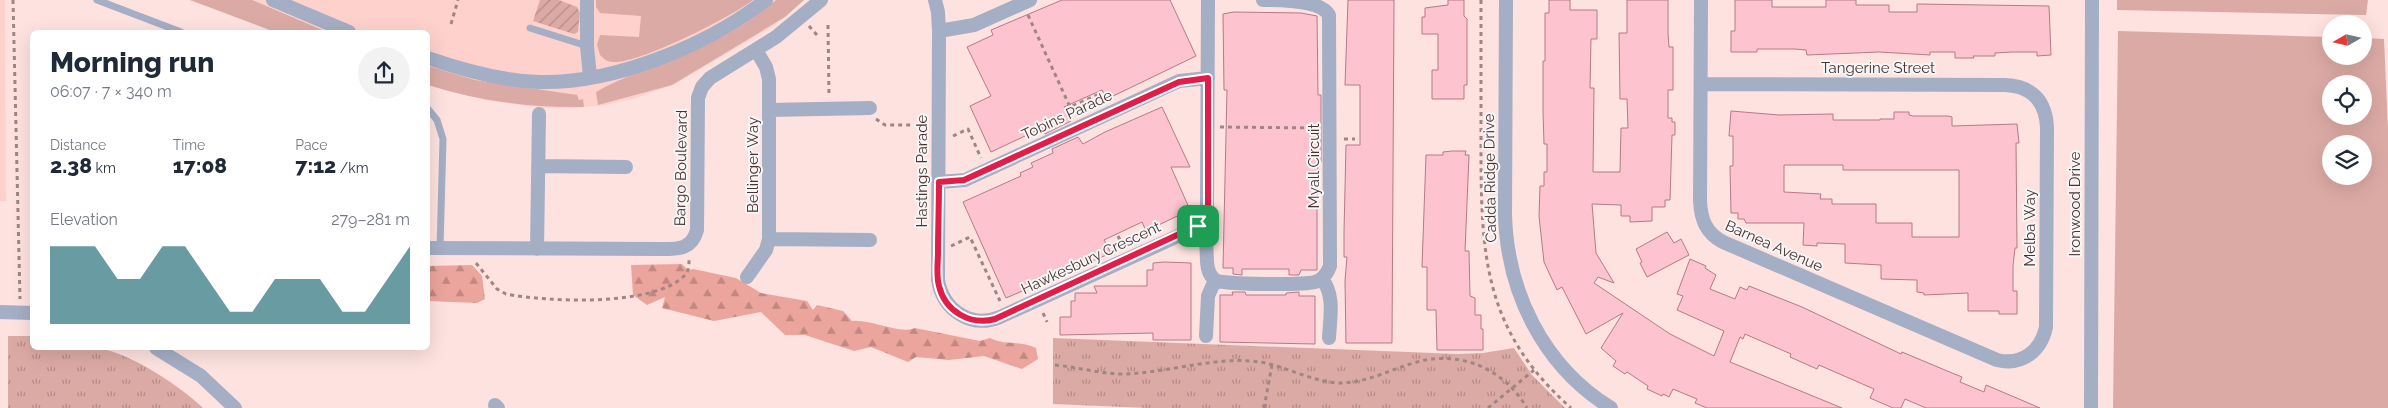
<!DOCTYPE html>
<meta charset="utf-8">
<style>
body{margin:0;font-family:Raleway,sans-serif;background:#f2f2f3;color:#1f2937;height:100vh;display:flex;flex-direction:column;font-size:19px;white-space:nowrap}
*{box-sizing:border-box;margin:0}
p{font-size:16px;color:#747a83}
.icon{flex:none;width:28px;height:28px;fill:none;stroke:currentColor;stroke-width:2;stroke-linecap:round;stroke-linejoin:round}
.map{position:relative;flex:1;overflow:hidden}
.panel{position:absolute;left:30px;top:30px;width:400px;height:320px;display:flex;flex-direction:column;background:#fff;border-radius:8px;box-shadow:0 5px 20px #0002}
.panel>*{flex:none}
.needle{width:32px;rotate:261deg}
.controls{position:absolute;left:2322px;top:15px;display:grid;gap:10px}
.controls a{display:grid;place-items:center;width:50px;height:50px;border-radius:50%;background:#fff;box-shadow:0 5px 20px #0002;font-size:25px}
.pin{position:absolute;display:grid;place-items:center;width:42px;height:42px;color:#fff;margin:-21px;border-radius:10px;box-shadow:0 2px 8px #0006}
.round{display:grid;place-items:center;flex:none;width:52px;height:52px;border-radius:26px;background:#f2f2f3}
.summary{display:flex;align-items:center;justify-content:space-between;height:85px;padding:0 20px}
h1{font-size:28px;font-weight:800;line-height:38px}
.metrics{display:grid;grid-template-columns:repeat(3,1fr);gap:8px;height:85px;padding:5px 20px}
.metrics div{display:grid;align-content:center}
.metrics b{font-size:21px;font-weight:800}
.metrics small{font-size:14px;font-weight:400}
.metrics p{font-size:14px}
.chart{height:140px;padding:10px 20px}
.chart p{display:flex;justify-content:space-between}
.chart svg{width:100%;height:90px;margin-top:5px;fill:#29727b;opacity:.7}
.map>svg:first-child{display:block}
.built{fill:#fed1cc}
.grass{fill:#dcaaa4;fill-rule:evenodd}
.forest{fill:url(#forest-firs)}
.park{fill:url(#park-tufts)}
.garden{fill:url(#garden-furrows)}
.building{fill:#fdc3ce;stroke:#b67a86;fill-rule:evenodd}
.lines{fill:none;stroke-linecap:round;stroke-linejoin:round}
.path{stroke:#a08683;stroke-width:3;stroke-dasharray:4 4;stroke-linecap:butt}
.service{stroke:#a4aec4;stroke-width:7}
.minor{stroke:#a4aec4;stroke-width:14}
.tertiary{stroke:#a4aec4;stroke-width:14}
.route-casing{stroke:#fff;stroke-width:10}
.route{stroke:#e11d48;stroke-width:6}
.labels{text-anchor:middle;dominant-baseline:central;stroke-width:4;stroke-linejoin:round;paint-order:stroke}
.street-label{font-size:15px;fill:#4c3330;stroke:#f6f6f6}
</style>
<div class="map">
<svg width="2388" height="408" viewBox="0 0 2388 408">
<defs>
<pattern id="forest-firs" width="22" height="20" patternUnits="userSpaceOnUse" patternTransform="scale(1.25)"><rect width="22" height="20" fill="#eba59d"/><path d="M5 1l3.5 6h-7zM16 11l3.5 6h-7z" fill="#c18780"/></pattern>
<pattern id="park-tufts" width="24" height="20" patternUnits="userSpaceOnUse" patternTransform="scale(1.25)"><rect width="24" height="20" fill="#dcaaa4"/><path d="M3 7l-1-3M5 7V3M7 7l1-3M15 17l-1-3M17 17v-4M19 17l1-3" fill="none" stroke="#b58b86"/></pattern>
<pattern id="garden-furrows" width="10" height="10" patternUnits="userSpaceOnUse" patternTransform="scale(1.25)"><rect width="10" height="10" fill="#dcaaa4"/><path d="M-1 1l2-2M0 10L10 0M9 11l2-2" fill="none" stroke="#b58b86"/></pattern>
</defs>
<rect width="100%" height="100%" fill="#fde2df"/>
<path class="built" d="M0,0H5L6,201H0Z
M190,0H804L775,25L675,84L636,98L605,105L574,108H543L485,100L428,85V32H275Z"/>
<path class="grass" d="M190,0H252L327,32H275Z
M596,0H753C731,17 639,64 613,62C607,62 604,59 600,55L597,45L600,35L639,37L641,16L600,13L596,7Z
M776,0H804L785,17L672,85L598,105L596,92C623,76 655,67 684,55C716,42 750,23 776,0Z
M2117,0H2368L2366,15L2117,10Z
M2118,31L2331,37V56H2364V38L2384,39L2388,129V408H2113ZM2331,84H2364V116H2331ZM2331,144H2364V176H2331Z
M428,66L475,80L577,95L579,100L583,99L584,107C530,108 479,101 428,85Z"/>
<path class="forest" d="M682,264L688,270L693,269L736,278L761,293L807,301L813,310L817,305L843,311L852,321C872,319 899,335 915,328L980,341L990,338C1005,346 1021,340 1036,348L1038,359L1022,369L984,356L949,360L916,357L908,362L871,347L854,351L805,335H785L761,312L714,321L662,308L665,297L647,305L633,295L631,265Z
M472,265L482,276L485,299L477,303L428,301V266Z"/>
<path class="park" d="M8,336H32V348C53,348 77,344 98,348C130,353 179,385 203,408H8Z
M1053,338L1458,354L1483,353L1514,348L1532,375L1565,408H1147L1053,404Z"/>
<path class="garden" d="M540,0H559L577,7L580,13L578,32L574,34L533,21Z"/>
<path class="building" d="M1062,0H1170L1196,56L1107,99L1102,90L1064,107L1071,121L1045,134L1042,128L991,152L970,106L991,96L967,47L993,35L991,30Z
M1348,0H1394L1392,343H1346L1345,281L1347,257H1344V232L1346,145H1360V85H1345Z
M1448,0H1464V16L1467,19V85H1464V99H1432V70H1438V34H1422V17H1425V8L1448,5Z
M1549,0H1570V10H1597V39H1591L1590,88H1594L1593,172H1620L1621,128H1628L1627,99H1620L1619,33H1627V0H1668V33L1669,47H1673V90H1668V118H1672V122H1675V135H1672L1670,200H1665V207H1652V221L1630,222V216H1621V205L1592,204L1596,253L1614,283L1598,277L1594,283L1670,334L1714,356L1724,331L1677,310L1683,296L1677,294L1690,259L1706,266L1705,268L1716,275L1710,289L1735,299L1740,287L1747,290L1749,286L1802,307L1901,354L1902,352L1952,373L1962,377L1960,382L1984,392L1986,385L2040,408H1926L1905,399L1901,408H1893L1870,398L1874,389L1819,365L1817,369L1790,357L1791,354L1745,334L1743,339L1740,337L1730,362L1842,408H1707L1695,403L1697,399L1673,389L1669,397L1663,394L1662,396L1647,389L1648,386L1627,372L1625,374L1613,366L1616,361L1601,348L1623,313L1586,334L1562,287L1557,290L1544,262L1539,216L1540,186H1544V172H1547V144H1544L1543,112V61H1545V13H1549Z
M1735,0H1772V7H1826V0H1856V5H1889V12H1917V4L2049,6L2051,55L2037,56V52H2012L1995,53V56H1973L1974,58H1955V52H1930V55L1879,52L1807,55L1806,50L1795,49H1757V52H1731V31H1735Z
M1234,12L1301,13L1317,16L1318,95H1321V162H1318L1317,187V270H1301L1299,275H1289V269H1242V275L1233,274V268H1223L1227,90H1224L1223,14Z
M1162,107L1190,167H1171L1190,210L1146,231L1142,222L1104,240L1111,253L1006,298L963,202L1021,176L1020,173L1033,167L1031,163L1053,153L1052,149L1078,137L1083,144L1105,132Z
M1731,111L1779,115L1833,114V120H1880V119H1894V112H1909V115L1913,116H1948L1952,117V126L2017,124L2019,143H2016L2017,248H2015L2013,266V291H2017V314H1999V311H1968V293L1924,295V293L1917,292V280L1881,279V265L1845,263V244L1817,243V246L1803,245L1804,223H1746L1744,219H1738V213H1731L1730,166H1733V136H1729ZM1784,165H1843V170H1959V237H1912V223H1876V204H1832V199H1820L1821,194L1784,192Z
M1452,151H1466L1465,155H1469L1465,251H1469L1470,296L1475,298V315H1481V329H1483V350H1437L1436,310H1427V267H1422L1426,155H1443V152Z
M1667,232L1674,243L1681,239L1689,255L1647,277L1640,263L1642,262L1636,249Z
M1164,262L1191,263V340H1153V333L1060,335V317H1071V301H1075V293H1097L1094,286H1147V270H1153V263Z
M1232,292H1245L1246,295H1286V293L1299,292V296H1315V344L1220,342V295H1233Z"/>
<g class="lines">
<path class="path" d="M13,0L20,299
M1481,0C1481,48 1481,97 1481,145C1481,254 1483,330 1571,408
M1028,15L1070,107L1099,94L1103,102
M451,24L458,0
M828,25L829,96
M809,26L817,35
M876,119L885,125H925
M1220,127L1316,128
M953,136L968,129L981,158
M1344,139H1355
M1118,236L1123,246
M951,246L970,237L1000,301
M476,263L497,289L506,294C547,302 653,307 684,276C689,272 689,265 689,259
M1043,313L1047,322
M1055,365C1078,367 1100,374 1123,374C1166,373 1208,358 1251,361C1282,363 1309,382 1340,383C1367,383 1391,369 1417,362C1461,350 1504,369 1527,408
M1264,408L1272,365
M1488,408L1534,370"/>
<path class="service" d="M97,0L181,32
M530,28L587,46
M428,109L437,120L443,139L440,248"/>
<path class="minor" d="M273,0L349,32
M587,0V46L590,77
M935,0L938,12L939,31L938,280C943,310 971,329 1000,317L1178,236L1204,221L1207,206L1208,0
M939,31L974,25L1030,0
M428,58C463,70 502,81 539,82C614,84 708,45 766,0
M1701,84L2005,85C2033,86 2046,102 2047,128L2046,327C2041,351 2022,366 1997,360L1723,242C1706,233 1701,220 1700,201L1701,0
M769,110L870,108
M538,166L626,167
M939,182L965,180L1179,81L1208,78
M1198,226C1201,232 1204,237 1206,244C1208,255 1204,272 1215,280C1222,285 1304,285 1315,282C1323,280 1327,274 1330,266L1329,15C1320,0 1283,0 1263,0
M769,239L870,240
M428,248L660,249C677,249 692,250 697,230L698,98L702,87L710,78L776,37L821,0
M537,249L539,114
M747,277L766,250L769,239V79L766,67L756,50
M1322,279C1335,295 1330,318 1329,338
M0,312L32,313
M1206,336L1208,296L1215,280
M156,348L201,376L235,408
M495,405L498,408
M2091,408L2092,0"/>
<path class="tertiary" d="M1506,0L1505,214C1507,292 1543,366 1611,408"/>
</g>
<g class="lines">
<g class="route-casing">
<path id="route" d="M1208,78V206L1206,218L1201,224L995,319C970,326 945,311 939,286C936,275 938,263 938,252C938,229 939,205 939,182L964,180L1179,82Z"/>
</g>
<use href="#route" class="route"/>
</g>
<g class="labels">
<g class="street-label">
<text x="1878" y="68">Tangerine Street</text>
<text transform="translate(1067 115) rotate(-25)">Tobins Parade</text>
<text transform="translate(753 165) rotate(-90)">Bellinger Way</text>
<text transform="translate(1314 166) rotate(-90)">Myall Circuit</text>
<text transform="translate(681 168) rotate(-89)">Bargo Boulevard</text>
<text transform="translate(922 171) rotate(-90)">Hastings Parade</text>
<text transform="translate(1490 178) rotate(-91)">Cadda Ridge Drive</text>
<text transform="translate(2075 204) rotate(-90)">Ironwood Drive</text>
<text transform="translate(2030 228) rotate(-90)">Melba Way</text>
<text transform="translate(1774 246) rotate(24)">Barnea Avenue</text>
<text transform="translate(1091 258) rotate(-25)">Hawkesbury Crescent</text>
</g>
</g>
</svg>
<div class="controls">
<a><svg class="needle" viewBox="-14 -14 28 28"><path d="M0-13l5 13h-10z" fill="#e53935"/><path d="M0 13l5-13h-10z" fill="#747a83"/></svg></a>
<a><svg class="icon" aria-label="locate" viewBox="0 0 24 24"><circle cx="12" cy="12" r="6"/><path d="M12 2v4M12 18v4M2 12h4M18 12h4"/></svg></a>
<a><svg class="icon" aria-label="layers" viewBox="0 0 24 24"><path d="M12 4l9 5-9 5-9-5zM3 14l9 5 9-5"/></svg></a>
</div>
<div class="pin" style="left:1198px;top:226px;background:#1e9e55"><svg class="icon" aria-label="arrive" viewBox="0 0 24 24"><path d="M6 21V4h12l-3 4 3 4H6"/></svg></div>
<section class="panel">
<div class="summary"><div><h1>Morning run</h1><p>06:07 · 7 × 340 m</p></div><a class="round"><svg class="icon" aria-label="share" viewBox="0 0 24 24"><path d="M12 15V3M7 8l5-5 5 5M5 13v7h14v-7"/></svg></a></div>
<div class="metrics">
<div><p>Distance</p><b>2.38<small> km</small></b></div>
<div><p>Time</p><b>17:08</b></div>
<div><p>Pace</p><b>7:12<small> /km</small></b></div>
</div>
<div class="chart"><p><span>Elevation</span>279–281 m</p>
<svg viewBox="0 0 160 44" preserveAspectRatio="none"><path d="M0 44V6L10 6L20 6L30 22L40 22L50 6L60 6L70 22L80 38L90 38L100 22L110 22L120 22L130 38L140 38L150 22L160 6V44z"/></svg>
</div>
</section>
</div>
